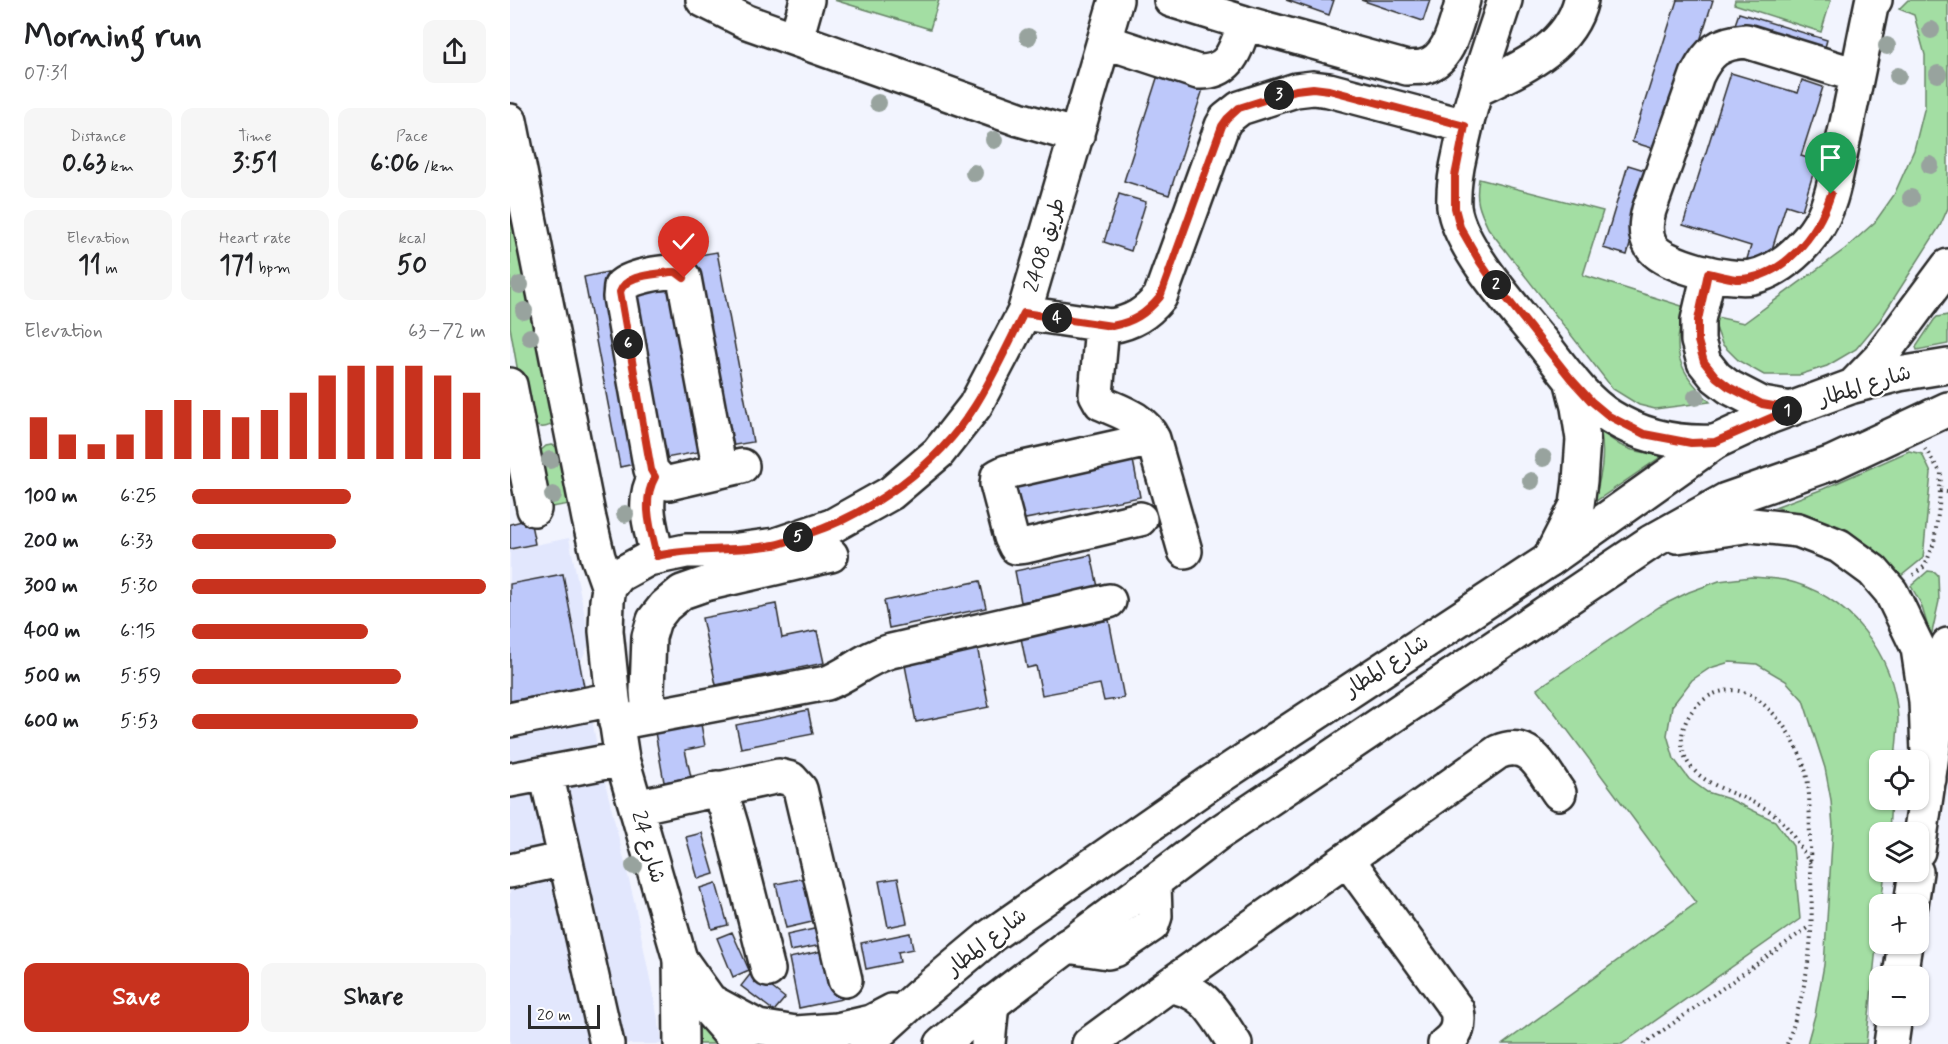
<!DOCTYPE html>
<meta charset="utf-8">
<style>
body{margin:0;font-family:Mynerve,"Playpen Sans Arabic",sans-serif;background:#f6f6f6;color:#202124;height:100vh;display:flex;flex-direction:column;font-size:22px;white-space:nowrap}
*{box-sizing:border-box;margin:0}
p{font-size:20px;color:#757577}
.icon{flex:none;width:33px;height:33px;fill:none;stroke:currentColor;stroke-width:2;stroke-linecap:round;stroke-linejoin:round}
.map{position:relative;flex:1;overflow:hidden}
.details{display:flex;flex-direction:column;background:#fff;width:510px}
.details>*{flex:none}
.controls{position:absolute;left:1359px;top:750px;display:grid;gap:12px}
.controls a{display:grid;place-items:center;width:60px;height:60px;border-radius:12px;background:#fff;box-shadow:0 2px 4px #0004;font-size:30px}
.scale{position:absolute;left:18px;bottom:15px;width:72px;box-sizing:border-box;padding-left:6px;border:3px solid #2b2b2b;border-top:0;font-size:16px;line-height:21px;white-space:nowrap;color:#2b2b2b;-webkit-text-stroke:4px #fff;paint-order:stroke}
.pin{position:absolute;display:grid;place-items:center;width:51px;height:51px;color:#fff;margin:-62px -26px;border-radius:50% 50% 50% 0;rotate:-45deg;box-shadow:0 0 6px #0007}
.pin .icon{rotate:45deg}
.km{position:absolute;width:30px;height:30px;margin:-15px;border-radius:50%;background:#222;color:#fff;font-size:16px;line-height:30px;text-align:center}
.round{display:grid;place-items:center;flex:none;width:63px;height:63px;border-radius:12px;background:#f6f6f6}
.overview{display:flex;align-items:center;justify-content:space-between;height:102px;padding:0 24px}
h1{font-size:33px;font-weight:800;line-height:45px}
.stats{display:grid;grid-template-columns:repeat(3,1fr);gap:9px;height:102px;padding:6px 24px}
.stats div{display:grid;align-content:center;border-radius:12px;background:#f6f6f6;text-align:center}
.stats b{font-size:26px;font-weight:800}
.stats small{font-size:16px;font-weight:400}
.stats p{font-size:16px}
.chart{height:168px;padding:12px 24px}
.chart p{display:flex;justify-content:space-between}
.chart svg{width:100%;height:108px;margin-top:6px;stroke:#c8321e;stroke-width:6}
.primary-button{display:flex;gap:12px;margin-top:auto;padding:12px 24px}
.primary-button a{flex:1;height:69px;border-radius:12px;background:#c8321e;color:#fff;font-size:24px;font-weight:800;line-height:69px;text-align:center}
.primary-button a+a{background:#f6f6f6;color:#202124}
ul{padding:0 24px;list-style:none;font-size:20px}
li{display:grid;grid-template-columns:96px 72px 1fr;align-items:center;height:45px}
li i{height:15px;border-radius:8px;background:#c8321e}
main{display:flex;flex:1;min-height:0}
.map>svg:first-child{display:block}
.built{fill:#e2e7fd}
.green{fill:#a3dea3;stroke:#678467;stroke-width:1.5}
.building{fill:#bdc8fa;stroke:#2b2b2b;stroke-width:1.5}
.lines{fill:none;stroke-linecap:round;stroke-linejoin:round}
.minor-casing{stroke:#2b2b2b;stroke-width:38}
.major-casing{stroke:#2b2b2b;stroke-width:38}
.path{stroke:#2b2b2b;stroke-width:4;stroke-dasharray:1.5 4.5;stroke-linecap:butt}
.minor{stroke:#fff;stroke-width:33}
.major{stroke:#fff;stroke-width:33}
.tree{fill:#98a39e}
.route-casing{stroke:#fff;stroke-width:12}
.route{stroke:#c8321e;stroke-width:8}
.labels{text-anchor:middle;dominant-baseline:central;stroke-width:4.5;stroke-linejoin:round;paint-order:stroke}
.street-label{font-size:21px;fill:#2b2b2b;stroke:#fff}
</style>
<main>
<section class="details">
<div class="overview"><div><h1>Morning run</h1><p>07:31</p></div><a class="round"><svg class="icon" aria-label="share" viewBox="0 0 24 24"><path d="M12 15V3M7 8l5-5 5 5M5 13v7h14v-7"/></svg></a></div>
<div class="stats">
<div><p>Distance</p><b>0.63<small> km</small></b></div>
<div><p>Time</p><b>3:51</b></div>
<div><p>Pace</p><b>6:06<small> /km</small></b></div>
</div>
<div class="stats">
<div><p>Elevation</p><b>11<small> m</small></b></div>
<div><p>Heart rate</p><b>171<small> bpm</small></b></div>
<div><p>kcal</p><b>50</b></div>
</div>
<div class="chart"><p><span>Elevation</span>63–72 m</p>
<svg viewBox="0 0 160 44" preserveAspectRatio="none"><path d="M5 44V27M15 44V34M25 44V38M35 44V34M45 44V24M55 44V20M65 44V24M75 44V27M85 44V24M95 44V17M105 44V10M115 44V6M125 44V6M135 44V6M145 44V10M155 44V17"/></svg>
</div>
<ul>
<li><b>100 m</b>6:25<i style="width:54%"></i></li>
<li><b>200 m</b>6:33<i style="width:49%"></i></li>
<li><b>300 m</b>5:30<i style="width:100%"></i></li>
<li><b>400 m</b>6:15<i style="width:60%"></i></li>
<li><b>500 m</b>5:59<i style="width:71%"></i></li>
<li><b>600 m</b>5:53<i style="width:77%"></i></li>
</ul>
<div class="primary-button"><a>Save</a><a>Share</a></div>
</section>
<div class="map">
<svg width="1438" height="1044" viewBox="0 0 1438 1044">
<rect width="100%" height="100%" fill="#f2f4fe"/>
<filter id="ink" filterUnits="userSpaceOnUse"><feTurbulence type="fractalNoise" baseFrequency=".0167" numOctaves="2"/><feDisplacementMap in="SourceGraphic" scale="12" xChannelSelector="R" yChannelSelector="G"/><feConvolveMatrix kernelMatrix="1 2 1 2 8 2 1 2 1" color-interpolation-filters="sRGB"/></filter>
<g filter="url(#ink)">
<path class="built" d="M59,538L80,641L71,661L90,762L124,900L153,1044H0V550Z"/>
<path class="green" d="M324,0H429L420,29Z
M1225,0H1321L1311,32L1224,4Z
M1398,0H1438V208L1430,226L1370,320L1346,349L1317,366L1289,375H1254L1229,361L1212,344L1202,316L1234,323L1335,249L1365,222L1384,195L1404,150L1415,106V55L1404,15L1389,9Z
M969,179L1093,211L1073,275L1175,307C1161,354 1167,368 1200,402L1145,409L1129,405L1103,389L978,228C969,209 965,200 969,179Z
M7,220L46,421C35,431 25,428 16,418L0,327V221Z
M1438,315V344L1407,350L1406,347L1424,320L1427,317Z
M1091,432L1110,445L1122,450L1152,456L1086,501L1085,500C1091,474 1095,458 1091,432Z
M41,445L51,448L66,503L36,508L28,453L36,446Z
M1399,451L1412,454L1421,473L1413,558L1391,576L1362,547L1325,525L1265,507L1313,489Z
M1418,571L1425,572L1428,575L1429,601L1421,637L1411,604L1401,586Z
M1241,577C1252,578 1263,578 1274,580C1338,594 1385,654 1388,719C1388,733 1386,747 1385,760H1370V800H1381L1379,832H1370V872H1375L1371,904H1370L1369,919L1356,1044H1297L1305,1015L1314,965L1323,828L1321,800L1315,768L1293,700L1276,681L1247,664L1220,662L1200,668L1182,680L1162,706L1157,735L1164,759L1179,779L1197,792L1219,799L1265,821L1283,846L1290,919L1112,1044H993L1186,903L1027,689L1149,607L1179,592L1209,581Z
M187,1017L210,1044H187Z"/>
<path class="building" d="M776,0H824L819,15Z
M851,0H920L913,21Z
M1167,0H1203L1155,152L1122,142Z
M1229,13L1317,40L1312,58L1223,30Z
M649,72L694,86L659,195L614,181Z
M1221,73L1288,93L1292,80L1313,87L1291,156L1307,161L1292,210L1276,205L1257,265L1237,259L1241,246L1173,225Z
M1118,165L1141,172L1117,255L1093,248Z
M609,194L636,202L621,251L594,242Z
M207,252L243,442L219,446L183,256Z
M98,272L134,462L110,467L74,277Z
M167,281L199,450L156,458L124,289Z
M622,455L630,497L510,520L502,478Z
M20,519L25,544L0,549V524Z
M581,555L588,587L511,602L505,571Z
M53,574L74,687L0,701V584Z
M470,581L476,608L379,628L374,601Z
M266,604L272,638L307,631L314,663L206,685L192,618Z
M599,620L614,698L594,701L590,684L532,695L526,666L517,668L511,638Z
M466,641L479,707L406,722L393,655Z
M298,710L303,734L231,748L226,725Z
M189,713L195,746L175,750L181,777L154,782L143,721Z
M192,833L204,874L188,879L176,837Z
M305,876L315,919L276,928L266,884Z
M388,878L397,923L378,927L369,881Z
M206,883L218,925L202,929L190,888Z
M313,927L317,944L280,951L277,935Z
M222,932L239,970L223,977L207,938Z
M400,933L403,949L388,952L390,962L356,969L351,943Z
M322,949L332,999L289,1008L279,958Z
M242,972L275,998L264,1011L231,986Z"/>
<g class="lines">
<g class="minor-casing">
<path id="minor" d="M193,0L237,22L509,119L567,136
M661,0L735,23L897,68C902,67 907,68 912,67C940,62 946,23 953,0
M995,0C979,50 960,101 950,153C946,170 943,189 944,207C949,247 1004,308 1030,340C1051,366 1072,399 1101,417C1133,437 1167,444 1205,442
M286,39L297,0
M594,41L688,72C721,73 725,50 735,23
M1346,75L1236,41C1209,43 1199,51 1187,75L1139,210C1136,222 1134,234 1141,246C1153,266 1220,281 1242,277C1267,272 1290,251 1304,232C1322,208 1326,174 1332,146C1343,98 1352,50 1362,2L1365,0
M966,90C1008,69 1059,50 1071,0
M0,121L79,519L88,557L99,588
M1199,273L1188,320V341L1194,362L1206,377L1219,387L1252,404L1281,409
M514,313L601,326C623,322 636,314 650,297L712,126L716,119L730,108L786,90L803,88L819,90L955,126
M592,326L586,394L591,403C611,412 633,418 643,439L675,551
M0,385L24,509
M210,471L174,278C171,275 170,274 166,273C155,270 118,278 111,286L110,297L141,470L151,481L159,483L232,466
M145,477C130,502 142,530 147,556
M630,519L516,546L506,547L501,537L487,484L488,476L496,472L643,439
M1039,560L1067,505L1070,481L1073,439L1068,407L1061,379
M139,717L137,691L139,637L144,620L155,606L172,592L195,584L321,555
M0,720L103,699
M106,723L317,683C340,674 355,658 381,651L599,601
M36,773L97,1044
M0,780L112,759
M207,788L216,808L222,828L258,970
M126,807L269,776L281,779L290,789L335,980
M837,859L947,1010C950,1025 947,1035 935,1044
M0,871L55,859
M557,946L598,952L605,950L642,925L645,916L644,884
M658,986C696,989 706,1016 725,1044
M229,1044L192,1002L170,959L112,759L103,699L96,631L97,601L99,588L109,575L138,559L176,551H220L266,545L322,526L381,493L428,453L465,406L514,313L606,0
M478,1044L482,1003
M579,1044L658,986L988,752C1021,738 1033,771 1049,793"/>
</g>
<g class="major-casing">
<path id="major" d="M1343,386L1369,359L1438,266
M1167,536L1242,525L1288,530L1329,546L1363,571L1381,592L1408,648L1416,701L1419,779
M1408,851L1438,645
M1401,904L1406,872
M170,959L200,1001L248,1027L286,1033L327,1030L361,1022L382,1011
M170,959L171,1044
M1390,976L1395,944
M356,1044L409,996L482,935L700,783L1039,560L1205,442L1259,417L1343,386L1389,374L1438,366
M432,1044C521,970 616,905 707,834L1141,542L1216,500L1322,463L1438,409
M1381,1044L1385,1016"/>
</g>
<path class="path" d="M1430,491L1438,492
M1403,575L1415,566L1424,543L1429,507L1431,473L1415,449
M1134,1044L1300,926
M1277,1044C1290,1008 1299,971 1301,933C1303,901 1300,869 1300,837C1299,815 1301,791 1295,769C1287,742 1270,716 1247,699C1208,670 1155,719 1177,761C1193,790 1244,796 1269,818C1279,827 1292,851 1300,863"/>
<use href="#minor" class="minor"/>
<use href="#major" class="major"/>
</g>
<g class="tree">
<circle cx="1421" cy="30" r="9"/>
<circle cx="518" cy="37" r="9"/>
<circle cx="1377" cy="46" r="9"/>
<circle cx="1428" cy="74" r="9"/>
<circle cx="1388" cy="76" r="9"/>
<circle cx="368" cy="103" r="9"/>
<circle cx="484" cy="140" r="9"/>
<circle cx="1420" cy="165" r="9"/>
<circle cx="464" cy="173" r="9"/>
<circle cx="1401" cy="198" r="9"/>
<circle cx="10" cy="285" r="9"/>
<circle cx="14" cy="311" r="9"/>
<circle cx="20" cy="337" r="9"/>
<circle cx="1186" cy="397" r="9"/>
<circle cx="1033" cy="458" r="9"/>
<circle cx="40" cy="460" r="9"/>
<circle cx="1021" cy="481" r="9"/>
<circle cx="43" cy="495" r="9"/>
<circle cx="115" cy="514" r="9"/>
<circle cx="124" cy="866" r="9"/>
</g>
</g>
<g class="lines" filter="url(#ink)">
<g class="route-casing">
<path id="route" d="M174,278L166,272H160C144,275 116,274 110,292L141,470L145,477C131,502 141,530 147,556C186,547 225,552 264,545C275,543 285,538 295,535C362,513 427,466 465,406C484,376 498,344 514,313L602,326C623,322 636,314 650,297L712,126L717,119L729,108L786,90L803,88L819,90L955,126L945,176V208L950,227L970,262L983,281L1061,379L1081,401L1099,416L1134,434L1181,443L1205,442L1281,409L1252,404L1219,387L1206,377L1194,362L1188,341V320L1198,273C1207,275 1217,278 1226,279C1273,280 1308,234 1321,194"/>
</g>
<use href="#route" class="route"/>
</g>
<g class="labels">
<g class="street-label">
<text transform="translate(535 245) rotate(-73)">طريق 2408</text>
<text transform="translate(1355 386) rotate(-17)">شارع المطار</text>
<text transform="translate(877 666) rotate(-33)">شارع المطار</text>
<text transform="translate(138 847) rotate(74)">شارع 24</text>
<text transform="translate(477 942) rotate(-38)">شارع المطار</text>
</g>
</g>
</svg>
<div class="controls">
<a><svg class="icon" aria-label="locate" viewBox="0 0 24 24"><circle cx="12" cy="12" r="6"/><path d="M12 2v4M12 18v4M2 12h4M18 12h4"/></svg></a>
<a><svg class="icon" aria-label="layers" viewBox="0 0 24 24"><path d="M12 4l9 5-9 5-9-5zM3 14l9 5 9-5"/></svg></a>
<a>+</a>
<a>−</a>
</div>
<div class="scale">20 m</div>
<div class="pin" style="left:1321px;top:194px;background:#1e9e55"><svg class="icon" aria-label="arrive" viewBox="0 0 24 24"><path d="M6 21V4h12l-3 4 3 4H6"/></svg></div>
<div class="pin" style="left:174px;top:278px;background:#d93025"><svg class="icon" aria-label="check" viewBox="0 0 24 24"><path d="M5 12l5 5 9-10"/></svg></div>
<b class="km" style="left:1277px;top:411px">1</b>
<b class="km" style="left:986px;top:285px">2</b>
<b class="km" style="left:769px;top:95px">3</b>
<b class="km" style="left:547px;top:318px">4</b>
<b class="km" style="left:288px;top:537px">5</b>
<b class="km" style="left:118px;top:344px">6</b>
</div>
</main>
